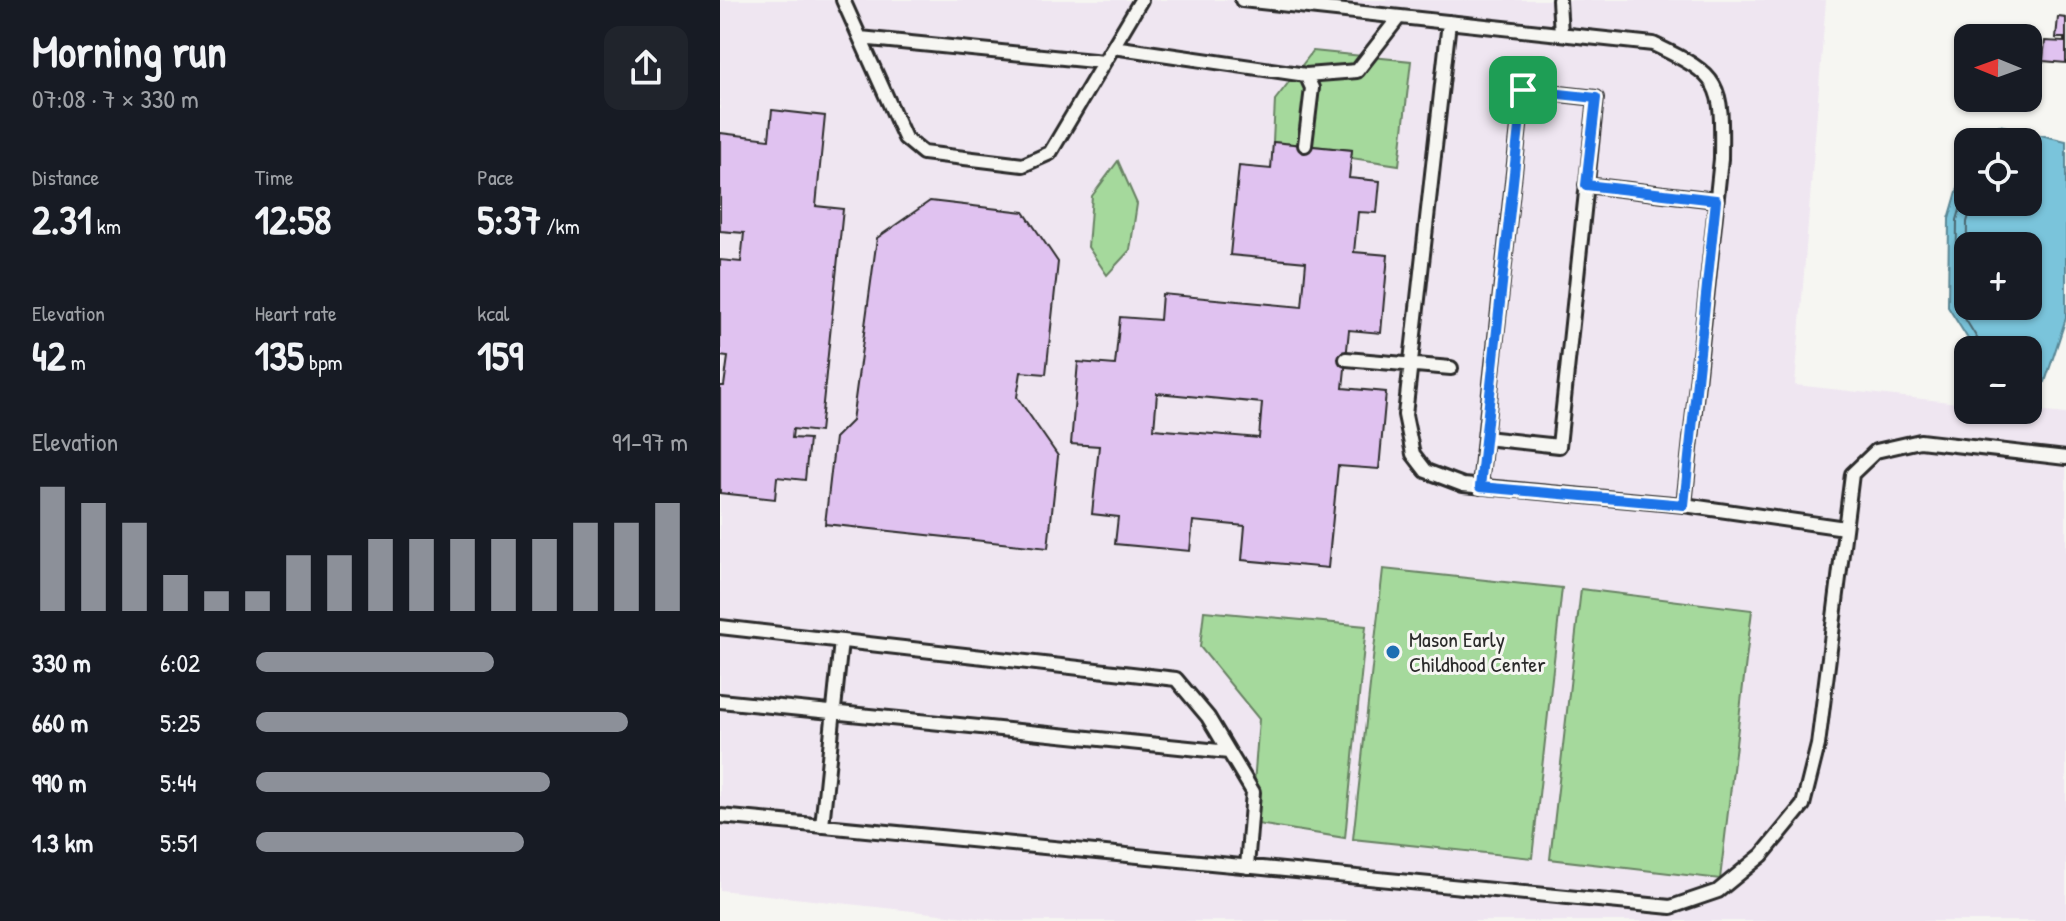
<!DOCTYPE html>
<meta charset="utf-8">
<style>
body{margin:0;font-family:"Patrick Hand",sans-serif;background:#20242c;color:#f1f3f6;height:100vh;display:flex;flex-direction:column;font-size:30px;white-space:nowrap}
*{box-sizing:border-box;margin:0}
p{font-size:26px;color:#9ea1a6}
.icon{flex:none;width:44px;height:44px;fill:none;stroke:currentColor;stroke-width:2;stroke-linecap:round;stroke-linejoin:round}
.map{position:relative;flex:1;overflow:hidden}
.sheet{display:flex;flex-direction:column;background:#171b24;width:720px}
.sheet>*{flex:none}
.needle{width:52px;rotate:271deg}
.fabs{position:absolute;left:1234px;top:24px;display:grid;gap:16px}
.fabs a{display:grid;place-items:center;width:88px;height:88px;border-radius:16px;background:#171b24;box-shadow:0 2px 6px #0004;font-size:40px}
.pin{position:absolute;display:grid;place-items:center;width:68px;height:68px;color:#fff;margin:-34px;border-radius:16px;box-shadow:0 4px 12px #0006}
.round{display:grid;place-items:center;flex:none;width:84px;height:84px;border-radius:16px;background:#20242c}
.summary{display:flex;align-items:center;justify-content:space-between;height:136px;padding:0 32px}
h1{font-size:44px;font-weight:800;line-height:60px}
.metrics{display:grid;grid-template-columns:repeat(3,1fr);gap:12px;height:136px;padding:8px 32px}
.metrics div{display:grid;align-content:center}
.metrics b{font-size:40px;font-weight:800}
.metrics small{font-size:22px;font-weight:400}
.metrics p{font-size:22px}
.chart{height:224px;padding:16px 32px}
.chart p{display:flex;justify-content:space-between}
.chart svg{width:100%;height:144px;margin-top:8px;stroke:#8c9099;stroke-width:6}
ul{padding:0 32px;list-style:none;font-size:26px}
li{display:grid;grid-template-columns:128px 96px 1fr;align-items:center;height:60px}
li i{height:20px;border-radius:10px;background:#8c9099}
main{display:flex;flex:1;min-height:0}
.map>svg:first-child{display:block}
.built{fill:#efe6f1}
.green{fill:#a5d99c;stroke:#688264;stroke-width:2}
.water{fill:#7ac4db;stroke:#5a8795;stroke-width:2;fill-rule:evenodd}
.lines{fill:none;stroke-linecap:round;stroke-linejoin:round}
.shore{stroke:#4b6871;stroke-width:2}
.building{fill:#e0c2f0;stroke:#2b2b2b;stroke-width:2;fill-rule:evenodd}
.service-casing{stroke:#2b2b2b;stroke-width:18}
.service{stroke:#f6f6f2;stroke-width:12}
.route-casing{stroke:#fff;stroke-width:16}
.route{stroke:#1a73e8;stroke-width:10}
.poi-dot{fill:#1f6fb2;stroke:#f6f6f2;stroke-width:3}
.labels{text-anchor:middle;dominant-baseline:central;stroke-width:6;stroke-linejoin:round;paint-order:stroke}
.poi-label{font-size:22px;fill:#2b2b2b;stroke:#f6f6f2;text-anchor:start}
</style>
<main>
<section class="sheet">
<div class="summary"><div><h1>Morning run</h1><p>07:08 · 7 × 330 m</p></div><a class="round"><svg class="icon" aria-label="share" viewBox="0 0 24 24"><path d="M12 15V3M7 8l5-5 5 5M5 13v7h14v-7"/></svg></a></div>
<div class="metrics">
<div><p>Distance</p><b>2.31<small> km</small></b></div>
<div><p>Time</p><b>12:58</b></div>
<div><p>Pace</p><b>5:37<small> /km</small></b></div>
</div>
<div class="metrics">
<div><p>Elevation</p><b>42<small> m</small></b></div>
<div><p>Heart rate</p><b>135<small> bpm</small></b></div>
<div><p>kcal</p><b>159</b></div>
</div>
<div class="chart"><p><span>Elevation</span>91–97 m</p>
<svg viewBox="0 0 160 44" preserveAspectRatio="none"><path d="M5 44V6M15 44V11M25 44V17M35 44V33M45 44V38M55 44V38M65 44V27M75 44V27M85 44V22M95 44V22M105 44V22M115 44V22M125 44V22M135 44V17M145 44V17M155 44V11"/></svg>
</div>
<ul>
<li><b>330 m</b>6:02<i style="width:55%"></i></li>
<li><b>660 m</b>5:25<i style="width:86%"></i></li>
<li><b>990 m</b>5:44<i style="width:68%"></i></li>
<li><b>1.3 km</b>5:51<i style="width:62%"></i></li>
</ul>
</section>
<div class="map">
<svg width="1346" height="921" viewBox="0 0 1346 921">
<rect width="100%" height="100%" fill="#f6f6f2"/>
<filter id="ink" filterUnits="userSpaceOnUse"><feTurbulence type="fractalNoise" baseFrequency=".0125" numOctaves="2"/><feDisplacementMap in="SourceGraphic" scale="16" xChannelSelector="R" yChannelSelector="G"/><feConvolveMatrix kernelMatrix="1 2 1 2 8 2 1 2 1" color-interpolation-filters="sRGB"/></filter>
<g filter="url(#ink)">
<path class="built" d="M0,0H1106L1075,385L1248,404V410H1305L1346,414V921H284L0,890Z"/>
<path class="green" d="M593,51L691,61L679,165L631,158L632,150L553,142L555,100Z
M398,161L417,204L410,250L387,275L368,247L372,196Z
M663,569L842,588L812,858L633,839Z
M861,589L1032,610L1000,879L830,859Z
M484,611L646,626L625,838L531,823L539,719L480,647Z"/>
<path class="water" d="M1279,125L1346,141V318L1325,382L1308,379V350H1255L1228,307L1229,219L1248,154V202H1308V142H1258ZM1248,246H1308V306H1248Z"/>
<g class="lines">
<path class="shore" d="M1248,183L1237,220L1236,304L1260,343L1261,350
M1248,306L1246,301L1247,222L1253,202"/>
</g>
<path class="building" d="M1338,17L1346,18V63L1323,61L1325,41L1344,42V38H1336Z
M52,110L105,116L96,206L123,209L100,432L73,429L72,438L89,439L85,480L57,477L55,499L0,493V386H4L8,357L0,356V260L21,262L24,233L0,231V133L49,139Z
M553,142L632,150L629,178L660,181L657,213L638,212L634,252L668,255L661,333L629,330L623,388L666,392L659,469L618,466L608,568L522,560L525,526L473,521L470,551L395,544L398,517L372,514L379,446L351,444L358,362L395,365L400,317L440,320L442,294L582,307L586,262L510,255L519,166L551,169ZM437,393L542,403L539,438L434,429Z
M210,201L304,212L338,262L326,374L301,372L297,397L338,456L328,548L105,524L115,438L132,421L157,238Z"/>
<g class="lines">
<g class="service-casing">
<path id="service" d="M123,0L185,138L203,153L303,165L330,153L421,0
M522,0L933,44C1003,77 1002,84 1001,159L964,505
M839,0L841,34
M729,22L685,415L693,454L706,471L743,485L964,505L1125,528
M140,38L384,62
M393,47L586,75L637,71L679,17
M585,145L592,88L586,75
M866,185L996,200
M626,359L731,368
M760,487L765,438L803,90L876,98L839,446L765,438
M0,627L456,679L488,717L533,792L527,867
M0,701L509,752
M0,816L951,907L998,891L1042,855L1083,805L1098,745L1132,474L1156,451L1200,441L1346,458
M102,826L121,641"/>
</g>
<use href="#service" class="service"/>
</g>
</g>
<g class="lines" filter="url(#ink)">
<g class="route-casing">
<path id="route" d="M803,90L876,98L866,185L996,200L964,505L760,487Z"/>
</g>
<use href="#route" class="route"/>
</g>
<circle class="poi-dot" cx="673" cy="652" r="8"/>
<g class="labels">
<g class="poi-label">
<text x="689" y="639">Mason Early<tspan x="689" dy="25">Childhood Center</tspan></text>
</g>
</g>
</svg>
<div class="fabs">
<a><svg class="needle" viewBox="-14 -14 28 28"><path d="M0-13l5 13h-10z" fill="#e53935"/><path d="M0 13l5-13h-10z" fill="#9ea1a6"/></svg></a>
<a><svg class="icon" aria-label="locate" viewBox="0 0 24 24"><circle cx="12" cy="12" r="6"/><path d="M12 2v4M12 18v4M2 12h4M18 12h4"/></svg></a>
<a>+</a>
<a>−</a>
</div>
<div class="pin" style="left:803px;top:90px;background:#1e9e55"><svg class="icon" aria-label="arrive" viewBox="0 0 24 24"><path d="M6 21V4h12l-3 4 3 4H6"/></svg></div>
</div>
</main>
